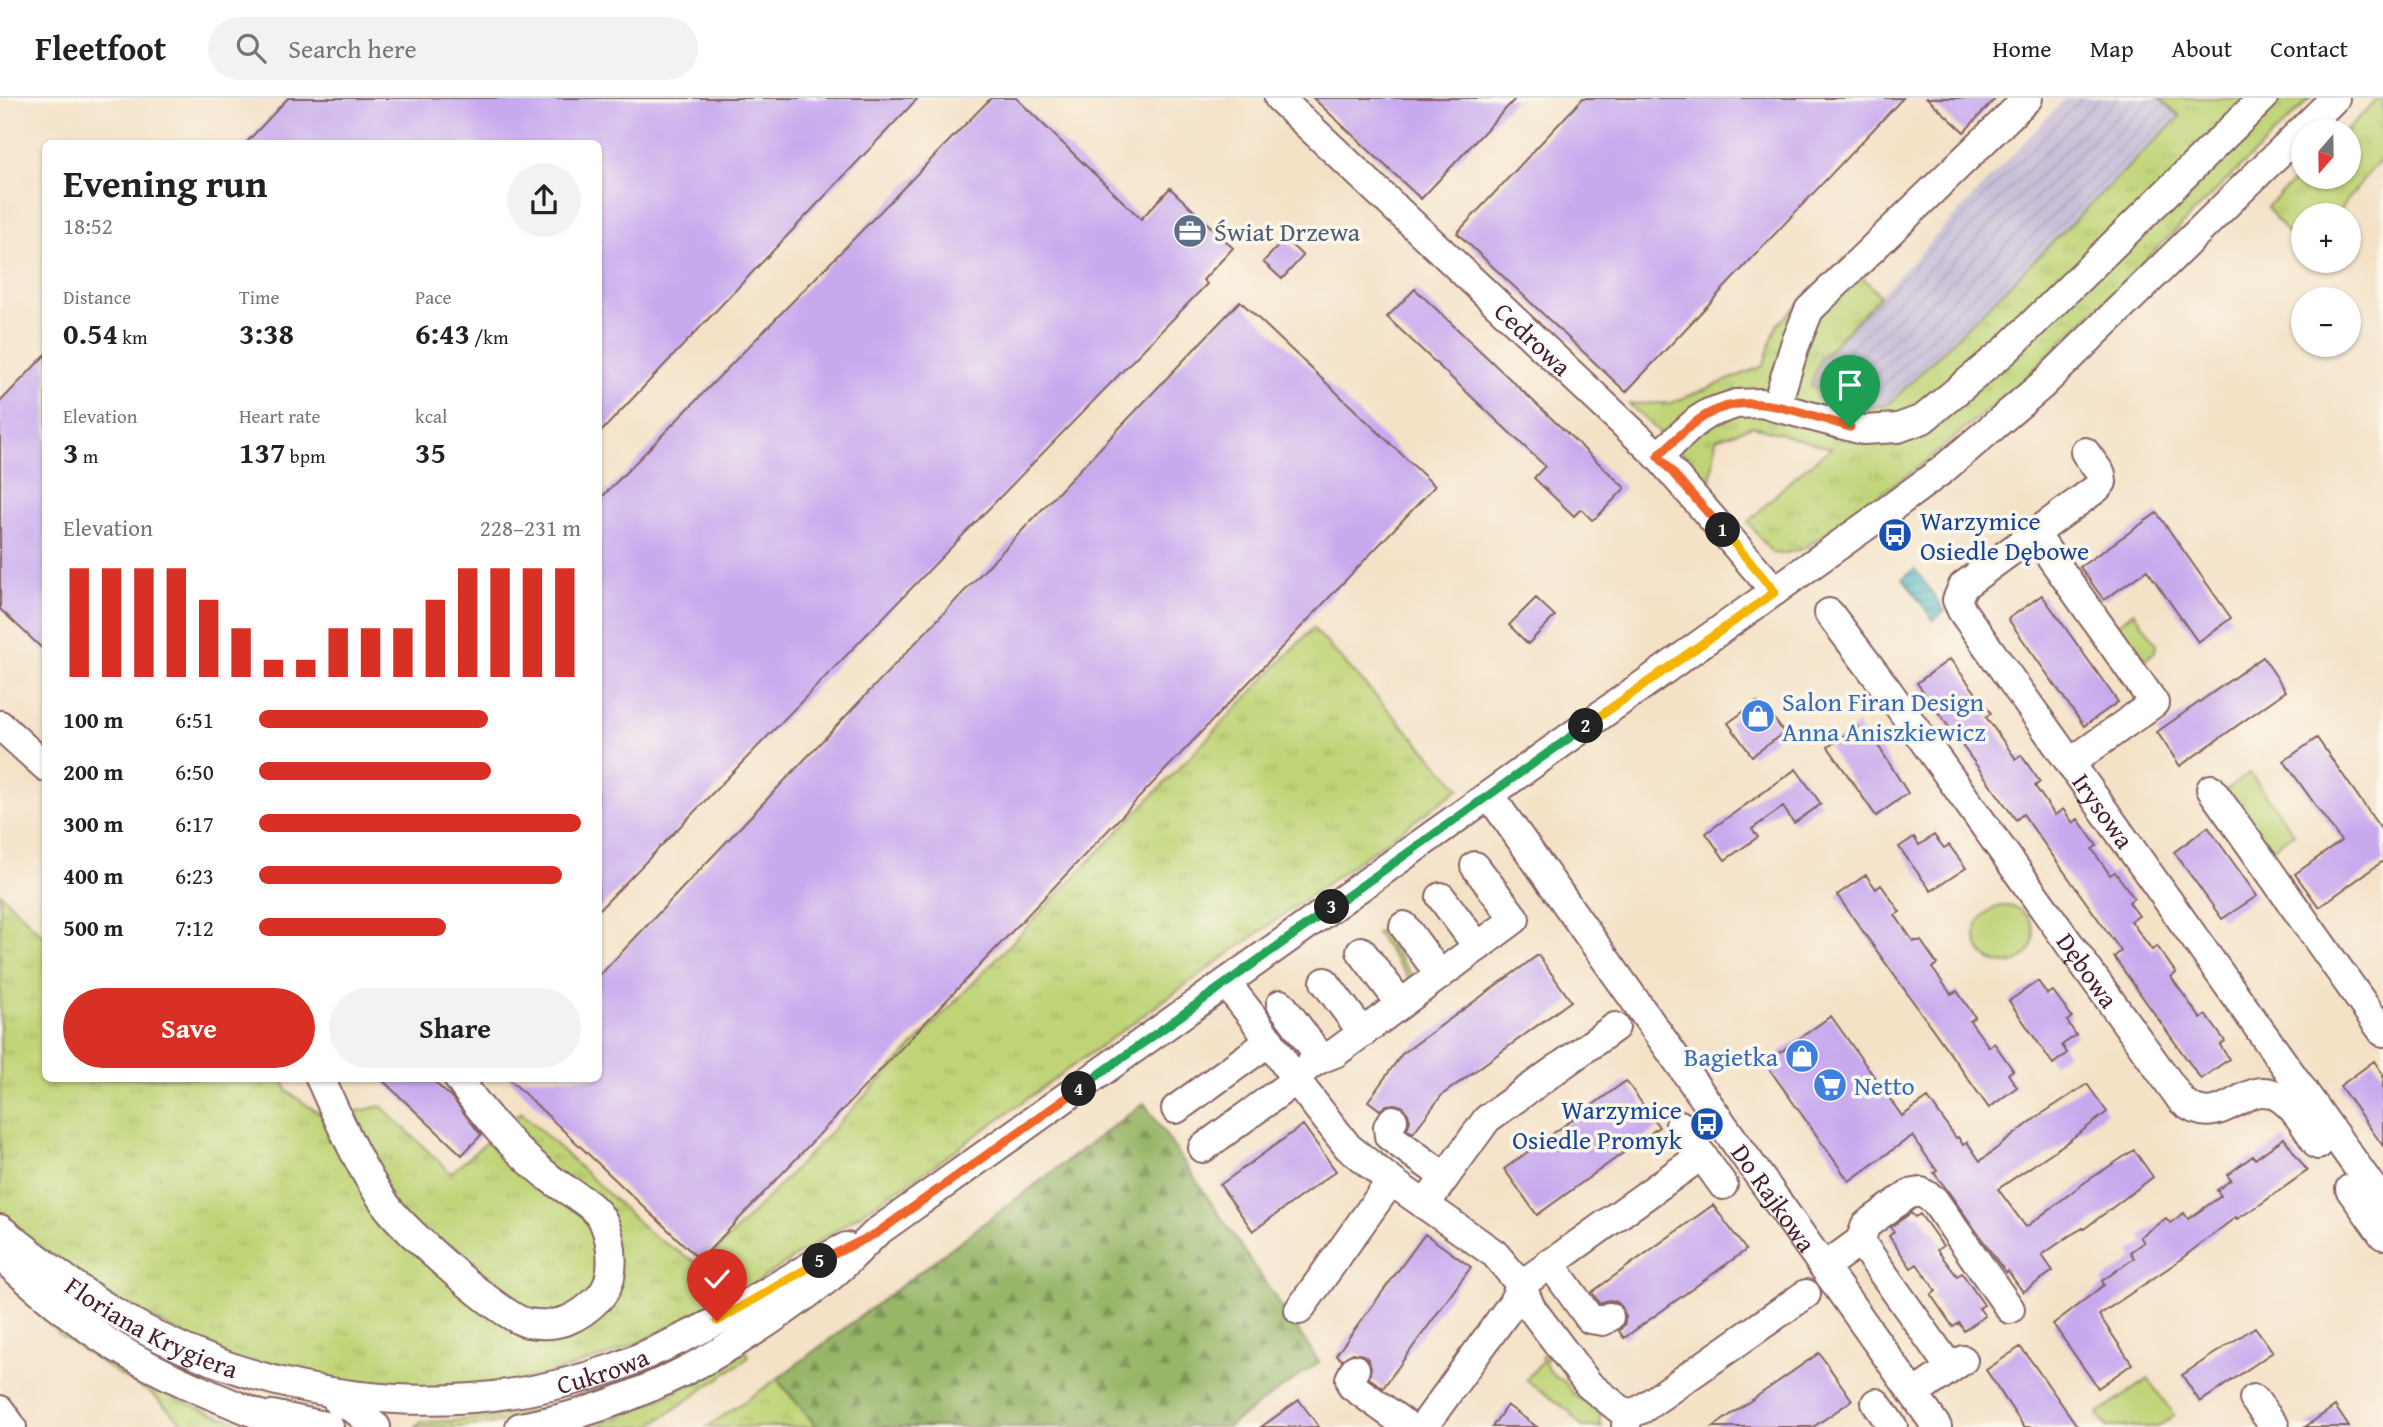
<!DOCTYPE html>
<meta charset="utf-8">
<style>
body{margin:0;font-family:"Gentium Book Plus",serif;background:#f2f2f2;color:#222;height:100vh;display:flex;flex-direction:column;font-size:26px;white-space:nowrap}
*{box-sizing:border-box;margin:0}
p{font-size:23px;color:#767676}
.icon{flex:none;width:38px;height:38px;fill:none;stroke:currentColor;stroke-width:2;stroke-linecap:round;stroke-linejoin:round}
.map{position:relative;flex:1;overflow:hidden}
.panel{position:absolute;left:42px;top:42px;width:560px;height:942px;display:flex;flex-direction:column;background:#fff;border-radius:10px;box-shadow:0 2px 5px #0004}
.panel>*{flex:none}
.needle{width:46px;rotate:200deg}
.tools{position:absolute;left:2291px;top:21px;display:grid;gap:14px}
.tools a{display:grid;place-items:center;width:70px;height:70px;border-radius:50%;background:#fff;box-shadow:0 2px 5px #0004;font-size:35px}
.pin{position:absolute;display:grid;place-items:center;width:60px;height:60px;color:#fff;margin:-72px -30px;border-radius:50% 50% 50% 0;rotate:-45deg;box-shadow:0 0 7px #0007}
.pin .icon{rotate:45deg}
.km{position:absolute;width:35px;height:35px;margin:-18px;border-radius:50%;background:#222;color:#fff;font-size:19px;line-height:35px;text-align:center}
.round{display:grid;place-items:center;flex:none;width:74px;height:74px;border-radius:37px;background:#f2f2f2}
.head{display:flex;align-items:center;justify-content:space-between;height:119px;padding:0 21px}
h1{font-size:38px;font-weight:700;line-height:52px}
.stats{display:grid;grid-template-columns:repeat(3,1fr);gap:10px;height:119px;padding:7px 21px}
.stats div{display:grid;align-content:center}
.stats b{font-size:30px;font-weight:700}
.stats small{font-size:19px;font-weight:400}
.stats p{font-size:19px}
.chart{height:196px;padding:14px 21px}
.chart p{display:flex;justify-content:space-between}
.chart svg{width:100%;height:126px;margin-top:7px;stroke:#d93025;stroke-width:6}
.cta{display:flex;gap:14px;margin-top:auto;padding:14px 21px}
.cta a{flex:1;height:80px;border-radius:42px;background:#d93025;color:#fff;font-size:28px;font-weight:700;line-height:80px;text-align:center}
.cta a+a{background:#f2f2f2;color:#222}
ul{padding:0 21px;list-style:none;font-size:23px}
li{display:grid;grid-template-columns:112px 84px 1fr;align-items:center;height:52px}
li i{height:18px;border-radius:9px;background:#d93025}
header{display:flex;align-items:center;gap:42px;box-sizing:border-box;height:98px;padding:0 35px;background:#fff;border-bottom:2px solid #e0e0e0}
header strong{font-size:33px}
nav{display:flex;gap:38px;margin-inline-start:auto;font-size:24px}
.search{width:490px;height:63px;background:#f2f2f2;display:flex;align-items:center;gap:18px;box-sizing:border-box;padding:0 24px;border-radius:38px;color:#767676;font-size:26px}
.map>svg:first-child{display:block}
.industrial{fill:url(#industrial-furrows)}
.grass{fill:url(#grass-tufts);stroke:#857a51;stroke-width:2}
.forest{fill:url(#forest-firs);stroke:#716a4a;stroke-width:2}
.green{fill:#c0d477;stroke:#857a51;stroke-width:2}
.water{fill:url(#water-rules);stroke:#476974;stroke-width:2}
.building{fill:#c7a9ee}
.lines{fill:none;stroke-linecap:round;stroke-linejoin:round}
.minor-casing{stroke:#866362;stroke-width:32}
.minor{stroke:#fff;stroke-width:28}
.split-1-casing{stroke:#fff;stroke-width:14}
.split-2-casing{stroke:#fff;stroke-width:14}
.split-3-casing{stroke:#fff;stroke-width:14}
.split-4-casing{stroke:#fff;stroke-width:14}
.split-5-casing{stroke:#fff;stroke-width:14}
.split-6-casing{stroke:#fff;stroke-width:14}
.split-1{stroke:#f0652b;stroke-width:9}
.split-2{stroke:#f5b400;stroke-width:9}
.split-3{stroke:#22a559;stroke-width:9}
.split-4{stroke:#22a559;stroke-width:9}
.split-5{stroke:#f0652b;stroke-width:9}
.split-6{stroke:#f5b400;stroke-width:9}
.labels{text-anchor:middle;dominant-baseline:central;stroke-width:7;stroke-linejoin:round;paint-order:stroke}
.service-label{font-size:26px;fill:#4e5e75;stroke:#fbf7ec;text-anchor:start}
.street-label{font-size:26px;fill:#4a1f2b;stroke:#fbf7ec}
.transit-label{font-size:26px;fill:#164399;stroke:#fbf7ec;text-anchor:start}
.shop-label{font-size:26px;fill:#366cbe;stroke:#fbf7ec;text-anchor:start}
</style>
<header>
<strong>Fleetfoot</strong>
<div class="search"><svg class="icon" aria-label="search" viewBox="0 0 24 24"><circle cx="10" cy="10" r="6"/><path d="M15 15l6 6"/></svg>Search here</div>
<nav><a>Home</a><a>Map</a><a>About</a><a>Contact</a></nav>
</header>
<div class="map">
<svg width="2383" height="1329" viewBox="0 0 2383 1329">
<defs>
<pattern id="industrial-furrows" width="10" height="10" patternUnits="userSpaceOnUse" patternTransform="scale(1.75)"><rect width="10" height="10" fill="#c8bfd8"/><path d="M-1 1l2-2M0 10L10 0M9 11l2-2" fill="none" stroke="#ada4ba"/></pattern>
<pattern id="grass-tufts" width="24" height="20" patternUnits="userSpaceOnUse" patternTransform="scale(1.75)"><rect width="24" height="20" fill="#c0d477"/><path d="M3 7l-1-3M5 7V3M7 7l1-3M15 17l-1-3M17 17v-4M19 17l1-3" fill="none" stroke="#a6b667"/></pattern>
<pattern id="forest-firs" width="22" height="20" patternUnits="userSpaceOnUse" patternTransform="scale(1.75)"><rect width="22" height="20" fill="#98b668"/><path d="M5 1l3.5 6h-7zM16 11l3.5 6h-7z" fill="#7e9356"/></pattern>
<pattern id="water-rules" width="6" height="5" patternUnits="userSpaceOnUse" patternTransform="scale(1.75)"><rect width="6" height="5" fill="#44b3bd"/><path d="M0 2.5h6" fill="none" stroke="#3b919a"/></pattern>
</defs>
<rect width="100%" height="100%" fill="#fbf7ec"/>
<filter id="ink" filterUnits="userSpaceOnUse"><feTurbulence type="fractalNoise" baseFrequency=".0143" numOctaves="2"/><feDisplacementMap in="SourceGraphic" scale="14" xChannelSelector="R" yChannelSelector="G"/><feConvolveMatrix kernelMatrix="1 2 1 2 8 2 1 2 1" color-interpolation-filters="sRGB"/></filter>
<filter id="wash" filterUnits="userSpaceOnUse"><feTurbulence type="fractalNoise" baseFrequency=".00686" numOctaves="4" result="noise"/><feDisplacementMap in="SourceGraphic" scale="28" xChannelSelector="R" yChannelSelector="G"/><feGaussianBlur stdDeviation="1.57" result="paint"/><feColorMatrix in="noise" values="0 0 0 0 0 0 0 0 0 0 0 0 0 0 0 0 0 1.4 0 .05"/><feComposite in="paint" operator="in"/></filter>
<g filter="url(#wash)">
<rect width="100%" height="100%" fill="#f4e2c7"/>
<path class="industrial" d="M2066,0H2159L2180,18L1889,306L1869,310L1811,287L1820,261Z"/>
<path class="grass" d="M2159,0H2311L2029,276L1932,359L1805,450L1782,456L1772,455L1748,424L1792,381L1831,350L1753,328L1716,341L1710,391L1684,357L1629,306L1671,305L1763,268L1777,227L1845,160L1880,198L1820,261L1811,287L1869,310L1889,306L2180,18Z
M2379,0H2383V61L2373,70L2336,117H2303V156L2267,109L2303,74V79H2348V33H2345Z
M1313,530L1460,690L929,1071L737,1197L616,1255L543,1278L468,1292L360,1291L227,1260L113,1200L0,1121V795L45,840L46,980H283L287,993L326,1020L381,1008L451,1075L521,1014L653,1138L702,1168Z
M1380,833L1416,883L1413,886L1376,835Z
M13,1189C88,1260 155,1299 254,1329H187L153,1297L110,1271L59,1236Z
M747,1253L749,1259L649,1329H588L599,1327L673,1295Z
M687,1256L689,1258L687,1264L522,1322L462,1329H416L421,1324C493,1323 566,1310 633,1282C652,1274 669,1264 687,1256Z
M777,1281L817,1329H707Z"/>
<path class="forest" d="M1144,1005L1319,1264L1227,1329H817L777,1281Z"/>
<path class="green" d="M2134,514L2156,545L2155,554L2143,563L2141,559L2137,562L2116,528Z
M2250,675L2294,735L2269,753L2225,693Z
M1976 837a29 29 0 1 1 58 0a29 29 0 1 1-58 0Z
M1544,1256L1547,1260L1545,1266L1555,1279L1564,1283L1574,1297L1601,1315L1600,1325L1602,1329H1582L1570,1314L1526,1282L1543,1262L1541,1260Z
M2148,1281L2174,1317L2158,1329H2107L2098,1316Z"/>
<path class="water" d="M1915,471L1945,513L1933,522L1903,480Z"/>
<g id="blocks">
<path class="building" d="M288,0H918L598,337V46H245Z
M991,0H1016L1141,121L1170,90L1233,150L1203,182L1207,186L598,813V403Z
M1313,0H1516L1421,101Z
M1583,0H1903L1626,294L1457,135Z
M1927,0H1996L1964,34Z
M1285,141L1303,158L1282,181L1263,164Z
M1415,191L1625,390L1598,418L1592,422L1581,411L1574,418L1534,380L1545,368L1387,219Z
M1240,203L1435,388L700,1162L508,980H598V879Z
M46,256V554L0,511V304Z
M2157,415L2231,520L2198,544L2147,472L2104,502L2080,469Z
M2042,497L2118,604L2084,628L2008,521Z
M1536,500L1555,518L1528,546L1509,527Z
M2263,559L2286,593L2180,668L2157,634Z
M1950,561L1991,615L1986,619L2016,661L2021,657L2040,684L2035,688L2055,717L2063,711L2073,725L2078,721L2097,748L2092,751L2110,777L2115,774L2134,800L2129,804L2139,818L2131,823L2152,852L2157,848L2176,875L2171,879L2201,921L2206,917L2225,943L2220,947L2229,961L2201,981L2114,859L2121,853L2050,754L2023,716L2016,722L1917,585Z
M1757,604L1762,612L1773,619L1784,635L1752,658L1728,625Z
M1857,628L1866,642L1872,638L1908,695L1876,718L1828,649Z
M2317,640L2383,734V763L2319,809L2295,776L2341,743L2284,663Z
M1796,671L1821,706L1794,725L1783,709L1752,731L1758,739L1725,762L1706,735Z
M2208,729L2257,798L2222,821L2174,754Z
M1934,737L1944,750L1949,747L1966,770L1931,793L1899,749L1914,739L1919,747Z
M1866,777L1876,791L1881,787L1900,814L1895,817L1913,843H1921L1937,866L1932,870L1951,896L1957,893L1975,919L1970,923L1989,949L1994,945L2013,972L2008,976L2017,989L1989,1010L1837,797Z
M1538,857L1571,903L1442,997L1413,1035L1407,1031L1410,1023L1408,1016L1402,1008L1395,1006L1387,1007L1380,1012L1368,1003L1402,956Z
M2038,883L2047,896L2053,893L2062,905L2072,919L2067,923L2076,937L2062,947L2067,955L2053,966L2009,903Z
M1831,918L1902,1018L1928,1000L1956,1040L1958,1039L1963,1047L1967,1044L1980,1063L2037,1019L2087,986L2107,1014L2066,1045L1998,1091L2026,1129L2084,1085L2134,1052L2153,1079L2084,1131L2083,1130L2069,1138L2042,1157L2053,1173L2023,1194L2008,1173L2006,1175L1945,1089L1934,1075L1937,1073L1912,1038L1849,1083L1765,965Z
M2374,963L2383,976V1048L2340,988Z
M380,980H430L452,1000L481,1037L462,1057Z
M1626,983L1659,1029L1537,1117L1504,1071Z
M1303,1027L1336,1073L1253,1133L1220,1087Z
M2284,1040L2307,1073L2261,1106L2237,1121L2236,1119L2173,1167L2099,1217L2132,1266L2098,1290L2053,1226L2104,1187L2102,1183L2134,1160L2130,1154L2144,1144L2140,1139L2166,1120L2170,1125L2184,1115L2188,1121L2221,1098L2217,1092L2231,1082L2227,1077L2253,1058L2255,1061Z
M1713,1107L1746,1152L1624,1240L1619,1233L1624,1227L1626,1219L1622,1209L1617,1204L1609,1202L1599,1205L1592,1194Z
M1911,1115L1915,1119L1920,1116L1943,1148L1937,1152L1957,1178L1962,1175L1984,1207L1979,1210L1985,1218L1964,1233L1959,1225L1953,1229L1931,1197L1936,1193L1917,1166L1911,1170L1889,1138L1894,1134L1891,1129Z
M1425,1136L1471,1169L1383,1290L1369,1280L1371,1269L1368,1261L1363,1257L1353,1255L1342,1262L1336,1257Z
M2255,1229L2273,1254L2200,1304L2182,1277Z
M2020,1249L2027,1257L2078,1329H2024L1986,1272Z
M1819,1255L1852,1302L1844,1308L1813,1329H1713Z
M1299,1302L1319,1329H1261Z
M1507,1307L1537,1329H1492Z
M2335,1308L2349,1329H2305Z"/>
</g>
</g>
<g filter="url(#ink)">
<use href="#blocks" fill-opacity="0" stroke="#866362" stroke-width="2"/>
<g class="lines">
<g class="minor-casing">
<g id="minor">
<path id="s1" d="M1279,0L1658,358L1775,493"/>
<path d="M1776,309L1795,247L1809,212L2028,0"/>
<path id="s2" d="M2085,354L2101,376L2102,384L2097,390L1963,488L1957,502L1962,513L2383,1105"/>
<path d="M1658,358L1698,322L1709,315L1736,306L1761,305L1863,332L1898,330L1923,321L2006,252L2263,0"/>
<path d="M2034,435L2154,605L2070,665"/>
<path id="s3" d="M1829,515L1888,593L2182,1003C2223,1037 2245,977 2279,999C2295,1009 2307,1031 2318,1047"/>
<path d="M0,627L46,669"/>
<path d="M2211,691L2383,934"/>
<path id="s4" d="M1490,698L1937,1329"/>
<path d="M1441,799L1478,849"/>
<path d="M1404,828L1440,877"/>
<path d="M1361,853L1401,906"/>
<path d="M1325,884L1363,935"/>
<path d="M1226,885L1252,918L1296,982L1348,1049L1391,1083L1495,1156L1521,1187L1531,1210L1589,1287L1627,1317L1626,1329"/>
<path d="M1281,906L1320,959"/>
<path d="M320,980C340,1024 358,1067 386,1107C402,1130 503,1222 528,1225C559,1230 578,1221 599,1200C617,1182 613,1146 604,1125C595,1105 567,1094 551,1081C517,1055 482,1016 458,980"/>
<path d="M1176,1011L1270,943"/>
<path d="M1393,1022L1388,1029L1389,1038L1445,1079"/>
<path d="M1680,1027L1723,1087"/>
<path d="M1203,1050L1296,982C1307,966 1318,961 1335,955L1515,821L1475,768"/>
<path d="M2350,1091L2383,1137"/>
<path d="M1425,1107L1487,1021L1615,929"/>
<path id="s5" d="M0,1131C35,1158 69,1186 106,1209C257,1305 448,1329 617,1269C651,1255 685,1240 717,1223C761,1200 801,1171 846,1149"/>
<path d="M1860,1143L1943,1260"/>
<path d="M0,1158C36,1190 73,1222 114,1248C169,1282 230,1305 290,1329"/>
<path d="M1550,1165L1590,1221L1603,1223L1609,1219"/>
<path d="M1824,1169L1860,1143L1866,1127L1909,1096L1921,1094L1934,1102L2010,1211"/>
<path d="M1299,1212L1391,1083"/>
<path d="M1355,1271L1350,1281L1352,1288L1409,1329"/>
<path d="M1914,1296L1963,1262"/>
<path d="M2254,1301L2275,1329"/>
<path d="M338,1304L354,1311L376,1329"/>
<path d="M1876,1305L1893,1329"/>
<path d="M0,1312L12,1329"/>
<path d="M272,1317L329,1329"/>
<path d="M1627,1317L1642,1311L1806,1196"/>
<path d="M520,1329C635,1310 739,1250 830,1179C847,1165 861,1149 877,1134L1884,415L1941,373L2041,288L2335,0"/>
<path d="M1423,1329L1512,1206L1521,1187L1702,1057"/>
</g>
</g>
<use href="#minor" class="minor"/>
</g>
</g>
<g class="lines" filter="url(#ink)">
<g class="split-1-casing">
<path id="split-1" d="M1723,432L1658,358C1674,343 1689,327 1708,316C1752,291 1806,317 1850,329"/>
</g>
<g class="split-2-casing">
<path id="split-2" d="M1586,628L1775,494L1723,432"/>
</g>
<g class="split-3-casing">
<path id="split-3" d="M1332,809L1586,628"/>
</g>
<g class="split-4-casing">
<path id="split-4" d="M1079,991L1332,809"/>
</g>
<g class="split-5-casing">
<path id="split-5" d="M820,1163L877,1135L1079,991"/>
</g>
<g class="split-6-casing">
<path id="split-6" d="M717,1223L820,1163"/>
</g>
<use href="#split-1" class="split-1"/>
<use href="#split-2" class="split-2"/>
<use href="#split-3" class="split-3"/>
<use href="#split-4" class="split-4"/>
<use href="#split-5" class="split-5"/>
<use href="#split-6" class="split-6"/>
</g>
<defs>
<g id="office-disc" transform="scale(1.75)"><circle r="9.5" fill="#5c6f8a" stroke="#fbf7ec"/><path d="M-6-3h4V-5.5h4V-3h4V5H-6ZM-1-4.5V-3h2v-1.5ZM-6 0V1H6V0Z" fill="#fff"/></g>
<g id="bus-disc" transform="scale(1.75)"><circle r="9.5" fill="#1a4fb4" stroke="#fbf7ec"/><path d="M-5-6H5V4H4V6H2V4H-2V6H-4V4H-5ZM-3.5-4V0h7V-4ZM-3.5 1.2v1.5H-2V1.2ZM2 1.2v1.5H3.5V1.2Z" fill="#fff"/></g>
<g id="shop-disc" transform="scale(1.75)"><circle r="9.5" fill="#3f7fe0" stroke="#fbf7ec"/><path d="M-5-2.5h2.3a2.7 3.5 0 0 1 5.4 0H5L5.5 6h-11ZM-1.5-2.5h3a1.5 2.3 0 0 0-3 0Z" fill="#fff"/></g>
<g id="supermarket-disc" transform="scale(1.75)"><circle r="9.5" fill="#3f7fe0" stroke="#fbf7ec"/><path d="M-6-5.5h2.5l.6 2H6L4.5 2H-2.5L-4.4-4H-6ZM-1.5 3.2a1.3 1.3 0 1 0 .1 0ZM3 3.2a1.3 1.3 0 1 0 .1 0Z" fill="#fff"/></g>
</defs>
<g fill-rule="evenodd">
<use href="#office-disc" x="1190" y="133"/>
<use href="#bus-disc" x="1895" y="437"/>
<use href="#shop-disc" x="1758" y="618"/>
<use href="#shop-disc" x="1802" y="958"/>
<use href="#supermarket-disc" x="1830" y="987"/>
<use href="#bus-disc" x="1707" y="1026"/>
</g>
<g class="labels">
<g class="service-label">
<text x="1214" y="133">Świat Drzewa</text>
</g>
<g class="street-label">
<text stroke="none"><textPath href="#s1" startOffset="350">Cedrowa</textPath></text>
<text stroke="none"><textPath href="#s2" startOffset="481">Irysowa</textPath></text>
<text stroke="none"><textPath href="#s3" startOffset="441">Dębowa</textPath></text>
<text stroke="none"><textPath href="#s4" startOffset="492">Do Rajkowa</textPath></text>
<text stroke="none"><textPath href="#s5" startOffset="182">Floriana Krygiera</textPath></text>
<text stroke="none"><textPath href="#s5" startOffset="649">Cukrowa</textPath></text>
</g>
<g class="transit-label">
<text x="1920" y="422">Warzymice<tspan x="1920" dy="30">Osiedle Dębowe</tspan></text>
<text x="1682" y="1011" text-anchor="end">Warzymice<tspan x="1682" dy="30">Osiedle Promyk</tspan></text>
</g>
<g class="shop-label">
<text x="1782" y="603">Salon Firan Design<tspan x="1782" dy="30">Anna Aniszkiewicz</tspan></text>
<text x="1778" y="958" text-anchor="end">Bagietka</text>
<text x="1854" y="987">Netto</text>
</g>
</g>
</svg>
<div class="tools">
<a><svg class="needle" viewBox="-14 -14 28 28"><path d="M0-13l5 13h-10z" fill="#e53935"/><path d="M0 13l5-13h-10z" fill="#767676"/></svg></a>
<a>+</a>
<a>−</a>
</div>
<div class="pin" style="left:1850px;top:329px;background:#1e9e55"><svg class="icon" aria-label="arrive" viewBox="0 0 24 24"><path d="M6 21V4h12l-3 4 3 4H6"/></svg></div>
<div class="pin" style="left:717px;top:1223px;background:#d93025"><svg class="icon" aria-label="check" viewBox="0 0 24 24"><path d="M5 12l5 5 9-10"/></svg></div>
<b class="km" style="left:1723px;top:432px">1</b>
<b class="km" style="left:1586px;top:628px">2</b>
<b class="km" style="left:1332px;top:809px">3</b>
<b class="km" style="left:1079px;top:991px">4</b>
<b class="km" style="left:820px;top:1163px">5</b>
<section class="panel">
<div class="head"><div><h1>Evening run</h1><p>18:52</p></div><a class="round"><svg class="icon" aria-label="share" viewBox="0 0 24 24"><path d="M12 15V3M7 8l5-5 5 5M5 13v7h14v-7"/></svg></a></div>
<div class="stats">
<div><p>Distance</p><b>0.54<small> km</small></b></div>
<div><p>Time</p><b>3:38</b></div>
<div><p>Pace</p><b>6:43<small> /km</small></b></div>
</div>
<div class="stats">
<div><p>Elevation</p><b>3<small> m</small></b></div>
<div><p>Heart rate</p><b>137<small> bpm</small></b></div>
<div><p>kcal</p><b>35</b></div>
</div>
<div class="chart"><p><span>Elevation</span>228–231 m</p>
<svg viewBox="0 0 160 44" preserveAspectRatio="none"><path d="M5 44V6M15 44V6M25 44V6M35 44V6M45 44V17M55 44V27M65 44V38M75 44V38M85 44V27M95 44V27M105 44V27M115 44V17M125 44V6M135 44V6M145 44V6M155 44V6"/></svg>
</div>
<ul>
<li><b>100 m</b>6:51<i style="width:71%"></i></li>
<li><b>200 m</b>6:50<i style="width:72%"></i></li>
<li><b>300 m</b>6:17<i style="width:100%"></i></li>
<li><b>400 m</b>6:23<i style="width:94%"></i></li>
<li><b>500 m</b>7:12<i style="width:58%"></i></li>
</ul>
<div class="cta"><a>Save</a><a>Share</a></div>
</section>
</div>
